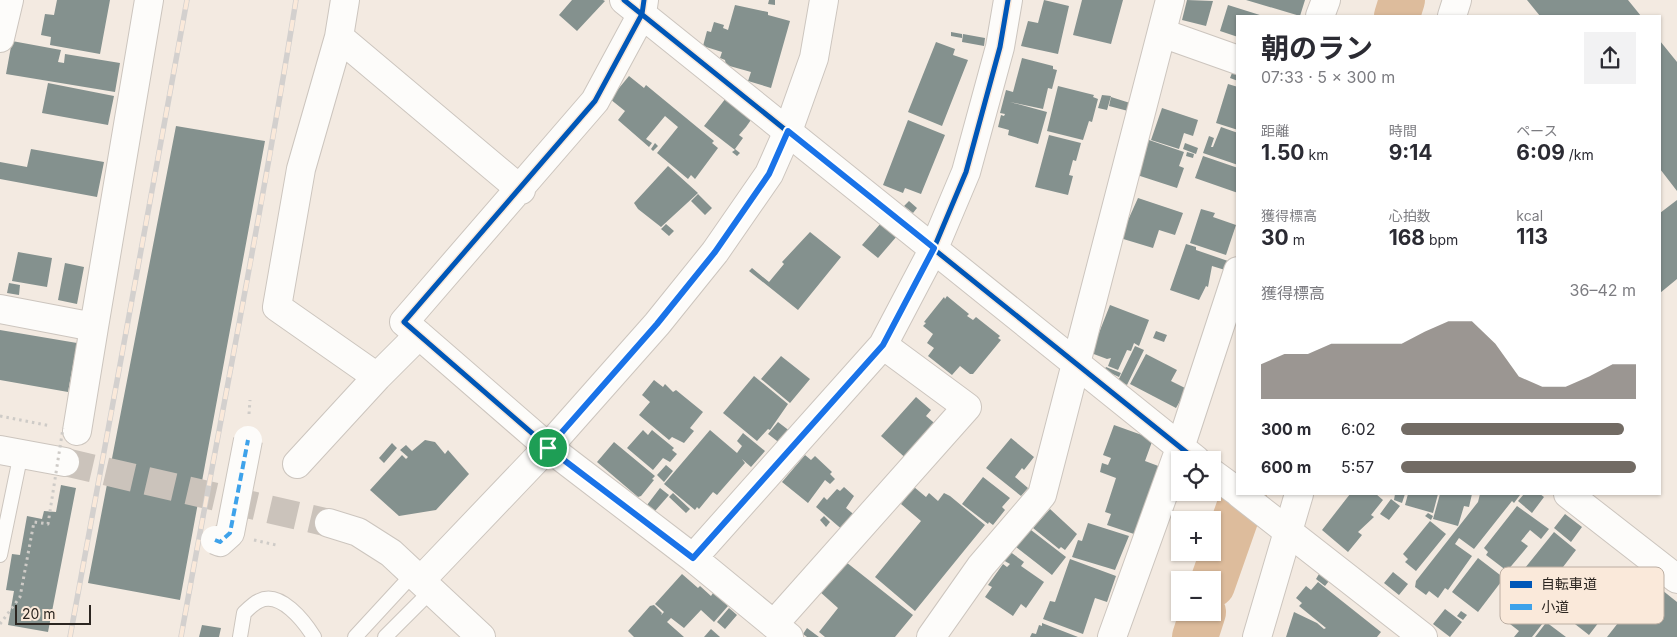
<!DOCTYPE html>
<html lang="ja">
<meta charset="utf-8">
<style>
body{margin:0;font-family:Inter,"Noto Sans JP",sans-serif;background:#f2f2f3;color:#2b2b33;height:100vh;display:flex;flex-direction:column;font-size:19px;white-space:nowrap}
*{box-sizing:border-box;margin:0}
p{font-size:16px;color:#7c7c81}
.icon{flex:none;width:28px;height:28px;fill:none;stroke:currentColor;stroke-width:2;stroke-linecap:round;stroke-linejoin:round}
.map{position:relative;flex:1;overflow:hidden}
.panel{position:absolute;left:1236px;top:15px;width:425px;height:480px;display:flex;flex-direction:column;background:#fff;border-radius:0px;box-shadow:0 1px 4px #0004}
.panel>*{flex:none}
.controls{position:absolute;left:1171px;top:451px;display:grid;gap:10px}
.controls a{display:grid;place-items:center;width:50px;height:50px;border-radius:0px;background:#fff;box-shadow:0 1px 4px #0004;font-size:25px}
.scale{position:absolute;left:15px;bottom:12px;width:76px;box-sizing:border-box;padding-left:5px;border:2px solid #2c2621;border-top:0;font-size:14px;line-height:18px;white-space:nowrap;color:#2c2621;-webkit-text-stroke:4px #fae9da;paint-order:stroke}
.pin{position:absolute;display:grid;place-items:center;width:42px;height:42px;color:#fff;margin:-21px;border:2px solid #fff;border-radius:50%;box-shadow:0 1px 5px #0007}
.round{display:grid;place-items:center;flex:none;width:52px;height:52px;border-radius:0px;background:#f2f2f3}
.overview{display:flex;align-items:center;justify-content:space-between;height:85px;padding:0 25px}
h1{font-size:28px;font-weight:700;line-height:38px}
.metrics{display:grid;grid-template-columns:repeat(3,1fr);gap:8px;height:85px;padding:5px 25px}
.metrics div{display:grid;align-content:center}
.metrics b{font-size:21px;font-weight:700}
.metrics small{font-size:14px;font-weight:400}
.metrics p{font-size:14px}
.chart{height:140px;padding:10px 25px}
.chart p{display:flex;justify-content:space-between}
.chart svg{width:100%;height:90px;margin-top:5px;fill:#726b64;opacity:.7}
ul{padding:0 25px;list-style:none;font-size:16px}
li{display:grid;grid-template-columns:80px 60px 1fr;align-items:center;height:38px}
li i{height:12px;border-radius:6px;background:#726b64}
.map>svg:first-child{display:block}
.lines{fill:none;stroke-linecap:round;stroke-linejoin:round}
.river{stroke:#ddbc9c;stroke-width:46}
.building{fill:#84918e}
.secondary-tunnel{stroke:#cbc3bb;stroke-width:28;stroke-dasharray:28 14;stroke-linecap:butt}
.lane-casing{stroke:#ccc5be;stroke-width:16}
.street-casing{stroke:#ccc5be;stroke-width:30}
.secondary-casing{stroke:#ccc5be;stroke-width:30}
.path{stroke:#cecbc7;stroke-width:3;stroke-dasharray:2.5 4;stroke-linecap:butt}
.lane{stroke:#fdfcfa;stroke-width:14}
.street{stroke:#fdfcfa;stroke-width:28}
.secondary{stroke:#fdfcfa;stroke-width:28}
.rail-casing{stroke:#d3d0ce;stroke-width:5.5}
.rail{stroke:#fae9da;stroke-width:4;stroke-dasharray:11;stroke-linecap:butt}
.street-bridge-casing{stroke:#ccc5be;stroke-width:30;stroke-linecap:butt}
.path-bridge{stroke:#cecbc7;stroke-width:3;stroke-dasharray:2.5 4;stroke-linecap:butt}
.street-bridge{stroke:#fdfcfa;stroke-width:28}
.quiet{stroke:#3ea2ea;stroke-width:4;stroke-dasharray:8 4;stroke-linecap:butt}
.cycleway-casing{stroke:#fae9da;stroke-width:8}
.cycleway{stroke:#0057b8;stroke-width:5}
.route-casing{stroke:#fff;stroke-width:10}
.route{stroke:#1a73e8;stroke-width:6}
.key{fill:#fae9da;stroke:#bcaea2;stroke-width:1}
.key-label{font-size:14px;fill:#2c2621}
</style>
<div class="map">
<svg width="1677" height="637" viewBox="0 0 1677 637">
<rect width="100%" height="100%" fill="#f3eae1"/>
<g class="lines">
<path class="river" d="M1397,16L1402,0
M1212,585L1244,494
M1195,637L1203,612"/>
</g>
<path class="building" d="M57,0H110L100,54L50,45L51,37L41,35L45,14L54,15Z
M572,0H603L605,1L577,31L559,15Z
M769,0H775V5L768,4Z
M1044,0L1069,6L1058,54L1021,46L1028,21L1038,23Z
M1082,0H1123L1111,44L1073,35Z
M1187,0L1213,1L1206,26L1182,20Z
M1246,0H1305L1300,16Z
M1527,0H1628L1641,16H1540Z
M735,5L768,12V15L790,21L771,88L748,81L751,72L726,65L725,60L720,58L722,52L703,46L707,31L711,32L714,22L724,25L723,28L728,30Z
M1228,5L1263,16H1238V37L1220,31Z
M951,32L962,34V38L951,36Z
M963,34L985,38L984,46L962,42Z
M12,41L61,50L58,62L64,63L65,54L120,63L115,92L6,74Z
M1660,41L1677,62V191L1660,169Z
M936,42L955,49L953,55L968,60L942,126L908,112Z
M1022,58L1053,66V69L1057,70L1052,89L1048,88L1043,109L1010,102L1047,112L1038,144L1008,135L1009,130L998,127L1001,115L1004,116L1005,114L1000,113L1006,90L1013,92Z
M1232,73L1238,75V81L1230,78Z
M629,76L644,88L646,85L714,141L712,143L718,148L695,179L691,175L688,179L657,153L678,127L665,116L646,139L652,143L649,147L618,120L625,111L610,99Z
M48,83L114,96L108,125L42,113Z
M1228,84L1238,87V130L1216,123Z
M1058,86L1094,95L1093,97L1098,99L1092,122L1089,121L1083,140L1047,131Z
M1102,95L1111,96L1107,110L1098,108Z
M1111,97L1130,103L1128,111L1109,106Z
M726,98L753,117L746,127L736,120L746,127L739,135L743,138L735,149L740,153L737,156L732,152L735,150L704,126Z
M1162,108L1198,120L1193,136L1184,133L1179,149L1151,140Z
M908,120L945,135L921,194L905,188L903,193L883,185Z
M176,126L265,141L180,600L88,583Z
M1221,127L1238,133V165L1203,153L1209,136L1214,138L1211,147H1213Z
M1049,135L1081,143L1076,161L1073,160L1069,175L1073,176L1068,195L1035,187Z
M1149,140L1184,152L1179,166L1184,168L1177,188L1137,175Z
M655,143L658,146L653,151L651,149Z
M1185,143L1198,148L1196,154L1183,149Z
M31,149L104,162L97,197L0,179V162L27,167Z
M1187,152L1194,154L1193,158L1186,156Z
M1203,156L1238,168V193L1195,178Z
M668,166L698,193L661,227L638,209L634,203Z
M698,194L712,208L705,215L691,201Z
M1138,198L1183,213L1175,235L1159,230L1153,248L1120,238Z
M1677,200V279L1660,293V213Z
M909,201L917,208L913,213L904,206Z
M1201,209L1215,213L1213,217L1236,225L1226,255L1190,243Z
M881,223L897,236L878,258L862,245Z
M666,224L674,231L669,236L661,229Z
M810,232L841,257L798,310L749,271L752,268L769,282L784,264L782,262Z
M1186,244L1196,247V250L1228,261L1225,270L1212,266L1208,287L1206,286L1199,300L1170,290Z
M18,252L52,258L47,287L12,281Z
M65,263L84,267L77,304L58,300Z
M9,283L20,285L19,295L7,293Z
M947,296L969,314L967,316L973,320L976,317L1000,336L998,338L1001,340L973,374H970L960,366L952,375L928,356L934,348L927,343L933,334L923,326L926,323L924,322L944,297L945,299Z
M1110,305L1149,320L1139,346L1134,343L1131,351L1127,350L1118,370L1108,366L1111,358L1107,359L1091,353Z
M0,330L77,343L68,392L0,380Z
M1156,331L1167,335L1164,342L1153,338Z
M1135,346L1144,350L1127,385L1118,381Z
M1146,354L1177,370L1171,381L1187,389L1176,408L1130,384Z
M781,356L810,379L790,403L761,379Z
M1106,367L1121,373L1119,377L1104,370Z
M754,376L788,404L770,430L768,429L757,441L723,413Z
M654,380L663,387L665,384L673,392L676,390L703,412L690,428L694,431L684,443L672,437L669,440L639,415L650,402L642,395Z
M916,397L931,410L926,416L939,427L909,461L881,436Z
M778,422L791,432L781,444L768,434Z
M1114,425L1153,439L1145,461L1161,467L1137,535L1107,525L1111,514L1105,512L1116,478L1100,472L1102,463L1108,465L1111,458L1103,455Z
M643,430L648,435L652,430L674,448L672,450L677,454L670,462L663,458L653,470L627,448Z
M710,430L737,453L742,446L737,441L743,433L765,451L751,467L742,459L745,463L717,495L713,492L699,509L697,507L695,510L664,484Z
M1011,438L1034,457L1024,470L1022,468L1015,477L1028,488L1021,496L986,468Z
M425,440L435,442L445,454L448,450L469,474L436,510L399,516L370,490L402,455L406,459L408,457L400,450L406,445L412,451Z
M614,442L655,476L652,479L654,480L641,496L638,497L597,462Z
M392,443L397,448L384,463L379,458Z
M805,455L811,460L815,456L832,472L830,474L835,479L830,484L825,480L808,503L782,482Z
M666,465L673,471L664,482L657,475Z
M983,477L1010,498L1002,507L1005,510L993,525L989,522L988,524L962,504Z
M61,485L76,488L48,632L8,625L14,591L6,590L12,554L20,555L27,516L42,519L44,511L56,512Z
M844,487L854,496L846,508L857,517L845,532L816,507L824,497L827,500L837,489L840,491Z
M914,487L926,497L929,493L938,501L944,493L950,496L985,525L915,611L875,577L921,521L901,504Z
M660,488L669,495L655,511L647,505Z
M673,493L690,509L686,513L669,497Z
M1350,494H1376L1383,500L1371,515L1374,517L1358,532L1362,535L1348,552L1322,530Z
M1395,494H1405L1402,503L1394,500Z
M1408,494H1438L1433,513L1405,505Z
M1440,494H1472L1469,507L1464,506L1458,526L1433,519Z
M1480,494L1520,495L1514,503L1512,501L1474,549L1459,538L1455,544L1472,556L1448,590L1445,588L1438,598L1429,591L1426,595L1415,587L1416,581L1478,502Z
M1524,494H1540L1544,497L1532,513L1518,501Z
M1391,499L1400,506L1389,520L1380,514Z
M1517,506L1549,529L1541,539L1530,530L1521,541L1528,546L1507,571L1486,555L1488,552L1484,548Z
M1050,509L1077,534L1065,550L1061,547L1059,549L1033,528Z
M1428,513L1433,516L1431,520L1425,516Z
M1565,514L1582,527L1571,542L1554,528Z
M824,516L830,522L826,527L820,520Z
M1430,521L1446,534L1416,571L1405,562L1408,559L1403,554Z
M1088,523L1129,536L1115,570L1072,557L1078,540L1082,541Z
M1031,530L1066,557L1052,575L1016,547Z
M1554,532L1576,550L1563,567L1566,569L1556,581L1572,594L1561,609L1545,596L1542,599L1517,578Z
M1009,551L1024,562L1021,566L1044,582L1026,608L1021,604L1013,616L985,597L992,587L988,585L1003,564L1007,567L1010,564L1003,560Z
M1478,558L1504,578L1478,612L1452,592Z
M1070,559L1116,576L1107,602L1095,598L1083,634L1043,619L1050,601L1055,602Z
M846,562L913,615L895,637H825L819,632L838,608L819,591Z
M1393,572L1408,584L1399,595L1384,583Z
M682,574L698,588L700,586L711,596L713,593L728,606L714,622L701,610L684,628L671,618L667,622L684,637H634L628,631L650,606L654,605L662,613L661,615L664,612L655,604Z
M1319,574L1329,581L1325,586L1316,579Z
M1595,581L1609,591L1600,603L1609,609L1589,635L1566,617L1580,599L1578,597L1583,592L1585,594Z
M1318,582L1381,632L1377,637H1286L1294,612L1317,623L1324,629L1326,628L1299,606L1302,603L1296,598L1306,586L1311,590Z
M1652,582L1677,602V637H1607L1629,609L1637,615L1630,608Z
M1529,599L1543,610L1546,607L1553,613L1546,622L1566,637H1535L1545,624L1543,623L1532,637H1514L1519,631L1510,624Z
M729,608L737,615L725,629L717,622Z
M1445,609L1462,622L1450,637L1433,624Z
M1461,611L1467,615L1463,620L1457,616Z
M1042,623L1078,637H1030L1032,633L1036,634L1039,625L1042,626Z
M202,625L221,628L219,637H199Z
M807,628L819,637H807L803,634Z
M711,629L720,637H704Z"/>
<g class="lines">
<path class="secondary-tunnel" d="M65,462L329,523"/>
<g class="lane-casing">
<path id="lane" d="M0,555L21,453
M240,637L244,613C248,609 254,603 259,601C280,590 304,621 314,637
M355,637L414,573
M385,637L433,589"/>
</g>
<g class="street-casing">
<path id="street" d="M345,0L339,37L301,169L277,307L377,377
M624,0L1196,460
M644,0L642,14L595,101L404,322L548,447L693,558L883,345L934,248L966,172L1000,47L1008,0
M1320,16L1326,0
M1162,33L1238,60
M339,37L521,190
M0,38L9,0
M0,309L94,327L149,0
M77,431L94,327
M297,464L377,377L419,335
M1212,473L1238,492
M1240,494L1423,637
M1568,494L1677,579
M693,558L789,637
M774,624L967,407L883,345
M931,637L981,566L1042,495L1170,0
M1112,637L1180,448L1238,271"/>
</g>
<g class="secondary-casing">
<path id="secondary" d="M1452,16L1457,0
M0,450L65,462
M329,523L358,532L391,553L481,637
M421,580L548,447L657,324L715,252L769,174L788,131L814,58L824,0
M1257,637L1299,494"/>
</g>
<path class="path" d="M249,414L250,400
M0,416L51,426
M254,540L276,545"/>
<use href="#lane" class="lane"/>
<use href="#street" class="street"/>
<use href="#secondary" class="secondary"/>
<g class="rail-casing">
<path id="rail" d="M70,637L187,0
M181,637C219,425 262,213 296,0"/>
</g>
<use href="#rail" class="rail"/>
<g class="street-bridge-casing">
<path id="street-bridge" d="M215,540L220,542L230,533L248,440"/>
</g>
<path class="path-bridge" d="M0,624L20,597L34,522L48,524L63,428"/>
<use href="#street-bridge" class="street-bridge"/>
<path class="quiet" d="M215,540L220,542L230,533L248,440"/>
<g class="cycleway-casing">
<path id="cycleway" d="M624,0L1196,460
M644,0L642,14L595,101L404,322L548,447L693,558L883,345L934,248L966,172L1000,47L1008,0"/>
</g>
<use href="#cycleway" class="cycleway"/>
</g>
<g class="lines">
<g class="route-casing">
<path id="route" d="M788,131L934,248L883,345L693,558L548,448L657,324L715,252L769,174Z"/>
</g>
<use href="#route" class="route"/>
</g>
<rect x="1500" y="567" width="164" height="57" rx="8" class="key"/>
<rect x="1510" y="581" width="22" height="7" fill="#0057b8"/>
<rect x="1510" y="604" width="22" height="6" fill="#3ea2ea"/>
<g class="key-label">
<text x="1541" y="589">自転車道</text>
<text x="1541" y="612">小道</text>
</g>
</svg>
<div class="controls">
<a><svg class="icon" aria-label="locate" viewBox="0 0 24 24"><circle cx="12" cy="12" r="6"/><path d="M12 2v4M12 18v4M2 12h4M18 12h4"/></svg></a>
<a>+</a>
<a>−</a>
</div>
<div class="scale">20 m</div>
<div class="pin" style="left:548px;top:448px;background:#1e9e55"><svg class="icon" aria-label="arrive" viewBox="0 0 24 24"><path d="M6 21V4h12l-3 4 3 4H6"/></svg></div>
<section class="panel">
<div class="overview"><div><h1>朝のラン</h1><p>07:33 · 5 × 300 m</p></div><a class="round"><svg class="icon" aria-label="share" viewBox="0 0 24 24"><path d="M12 15V3M7 8l5-5 5 5M5 13v7h14v-7"/></svg></a></div>
<div class="metrics">
<div><p>距離</p><b>1.50<small> km</small></b></div>
<div><p>時間</p><b>9:14</b></div>
<div><p>ペース</p><b>6:09<small> /km</small></b></div>
</div>
<div class="metrics">
<div><p>獲得標高</p><b>30<small> m</small></b></div>
<div><p>心拍数</p><b>168<small> bpm</small></b></div>
<div><p>kcal</p><b>113</b></div>
</div>
<div class="chart"><p><span>獲得標高</span>36–42 m</p>
<svg viewBox="0 0 160 44" preserveAspectRatio="none"><path d="M0 44V27L10 22L20 22L30 17L40 17L50 17L60 17L70 11L80 6L90 6L100 17L110 33L120 38L130 38L140 33L150 27L160 27V44z"/></svg>
</div>
<ul>
<li><b>300 m</b>6:02<i style="width:95%"></i></li>
<li><b>600 m</b>5:57<i style="width:100%"></i></li>
</ul>
</section>
</div>
